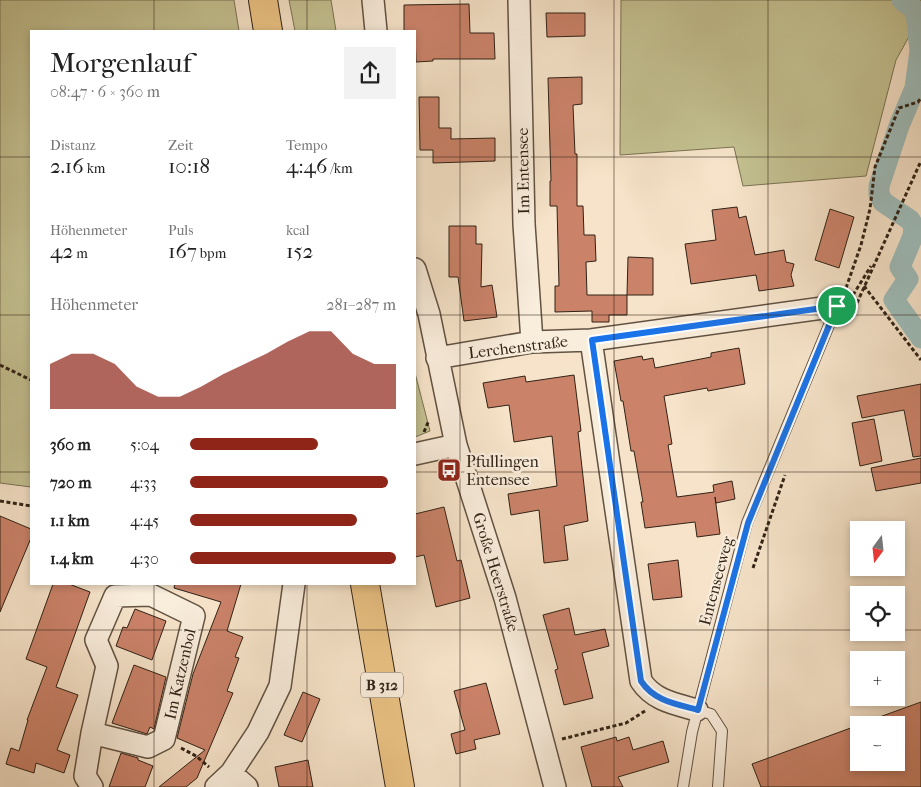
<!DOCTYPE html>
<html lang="de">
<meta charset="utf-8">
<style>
body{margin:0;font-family:"IM FELL French Canon",serif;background:#f2f2f2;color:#222;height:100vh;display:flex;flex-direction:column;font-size:19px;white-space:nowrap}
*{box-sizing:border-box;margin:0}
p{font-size:16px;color:#767676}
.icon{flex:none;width:28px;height:28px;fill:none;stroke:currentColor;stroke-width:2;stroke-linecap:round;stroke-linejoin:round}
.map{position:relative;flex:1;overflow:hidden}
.details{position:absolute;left:30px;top:30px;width:386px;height:555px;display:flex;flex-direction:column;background:#fff;border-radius:0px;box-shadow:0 2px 8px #0003}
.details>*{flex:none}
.needle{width:32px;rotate:195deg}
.fabs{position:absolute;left:850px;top:521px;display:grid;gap:10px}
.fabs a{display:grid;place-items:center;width:55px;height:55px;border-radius:0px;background:#fff;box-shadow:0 2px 8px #0003;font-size:25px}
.pin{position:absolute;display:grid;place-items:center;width:42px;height:42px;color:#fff;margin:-21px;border:2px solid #fff;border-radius:50%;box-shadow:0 1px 5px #0007}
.round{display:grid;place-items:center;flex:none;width:52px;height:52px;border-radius:0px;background:#f2f2f2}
.headline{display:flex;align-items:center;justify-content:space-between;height:85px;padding:0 20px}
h1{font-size:28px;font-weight:600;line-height:38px}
.figures{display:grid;grid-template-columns:repeat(3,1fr);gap:8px;height:85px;padding:5px 20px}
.figures div{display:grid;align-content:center}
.figures b{font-size:21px;font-weight:600}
.figures small{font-size:14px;font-weight:400}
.figures p{font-size:14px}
.chart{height:140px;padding:10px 20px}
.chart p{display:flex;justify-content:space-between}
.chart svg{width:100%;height:90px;margin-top:5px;fill:#8f2418;opacity:.7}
ul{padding:0 20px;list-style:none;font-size:16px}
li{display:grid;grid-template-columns:80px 60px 1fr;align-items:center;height:38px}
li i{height:12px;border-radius:6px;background:#8f2418}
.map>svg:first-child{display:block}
.green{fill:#c4c191;stroke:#7a7253}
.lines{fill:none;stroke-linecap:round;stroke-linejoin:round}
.canal{stroke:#9ebdbb;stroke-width:21}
.building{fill:#ca8269;stroke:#302215}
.service-casing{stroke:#625242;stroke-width:12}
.minor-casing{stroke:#625242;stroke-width:24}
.primary-casing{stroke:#302215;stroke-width:30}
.path{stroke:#302215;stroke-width:3;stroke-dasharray:4 2.5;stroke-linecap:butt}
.service{stroke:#f9eddc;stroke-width:10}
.minor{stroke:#f9eddc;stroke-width:21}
.primary{stroke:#ebc284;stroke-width:28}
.route-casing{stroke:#fff;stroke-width:10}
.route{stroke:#1a73e8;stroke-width:6}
.grid{fill:none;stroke:#302215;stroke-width:1;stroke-opacity:0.55}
.labels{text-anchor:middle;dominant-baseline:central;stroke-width:5;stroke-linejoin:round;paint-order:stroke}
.shield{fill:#f9eddc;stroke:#6c5f51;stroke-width:1}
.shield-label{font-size:15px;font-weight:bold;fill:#302215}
.street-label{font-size:16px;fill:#302215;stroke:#f9eddc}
.poi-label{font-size:16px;fill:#302215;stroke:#f9eddc;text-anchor:start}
</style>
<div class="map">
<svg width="921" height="787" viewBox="0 0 921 787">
<rect width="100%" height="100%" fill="#f6e3c9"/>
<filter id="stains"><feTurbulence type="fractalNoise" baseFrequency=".004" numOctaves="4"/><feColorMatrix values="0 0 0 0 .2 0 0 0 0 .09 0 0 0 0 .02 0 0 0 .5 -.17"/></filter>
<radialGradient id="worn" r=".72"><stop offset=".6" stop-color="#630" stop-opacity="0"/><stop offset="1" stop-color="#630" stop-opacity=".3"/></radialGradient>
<path class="green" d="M0,0H234L239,31H31V487L0,483Z
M289,0H331L336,31H295Z
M621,0H921V15L896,60L866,176L743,186L734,147L620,155Z
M415,373L430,431L415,437Z"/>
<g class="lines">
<path class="canal" d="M902,0L916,11L920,51L915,88L899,126L879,186V194L883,202L910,220L914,227L913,236L900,267L908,279L894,300L921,338"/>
</g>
<path class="building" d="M469,4L470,33H494L495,59H433V61L416,62L415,31H404V5Z
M546,13H585V36L547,37Z
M582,77V104L573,105L575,154H577V206H583L584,235H595L596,261L586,262L587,295H627V315H609V322H592V311L555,312V286H559L557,206H550V181H551L548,78Z
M419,97H439V128H451V139L495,138V161L433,163V150H420Z
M737,207L739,218L746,216L755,255L784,250L786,262L794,264L791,275L794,286L759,291L756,275L691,284L685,244L716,240L712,210Z
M830,209L854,217L839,268L815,260Z
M449,226H476V244H482L481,287L492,285L497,317L464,321L458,277H449Z
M628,257L653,258V295H627Z
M739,348L745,384L708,391L707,388L664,396L672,444L668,445L677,497L714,492L713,485L732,481L735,499L716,503L715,497L720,534L697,537L695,522L645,528L641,502H643L634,451H631L623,401H621L614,361L642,356L643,360L653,358L655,368L711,357V353Z
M574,375L581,431L578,432L588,521L564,526L568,560L544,563L539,510L511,515L508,494L557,486L552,436L514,442L509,405L488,408L483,383L525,376L526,382Z
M921,384V456L913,457L904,410L862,418L857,396Z
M874,419L882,461L860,466L852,423Z
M921,458V483L876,491L871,468Z
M444,507L457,561L461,560L470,598L436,607L424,555L415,557V514Z
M0,516L31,529V538L0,612Z
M678,560L682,597L653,600L648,564Z
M53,584H69L90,592L56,687L78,695L57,750L70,755L64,773L36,763L34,773L6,764L11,748L19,751L28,720H27L47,667L26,659Z
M175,584H241L227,631L243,637L235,657L239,658L227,691L233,693L197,778L186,787H159L205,750L177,738L193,674L221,602L174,588Z
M569,608L575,635L605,629L609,646L582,653L593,698L564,705L555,670L558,669L543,615Z
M135,609L166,621L152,660L116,646L123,627L127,628Z
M134,665L166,677L154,729L150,727L147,734L112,723Z
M486,683L500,734L474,740L476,749L456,754L451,734L465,730L454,691Z
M303,692L320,699L302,742L284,735Z
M921,702V787H761L752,764L859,725V762H896V725H863V723Z
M616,737L617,741L629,737L633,750L663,741L669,762L618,777L623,787H592L581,747Z
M121,753L138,758V760L153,766L145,787H109Z
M308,760L313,787H279L275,767Z"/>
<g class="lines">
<g class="service-casing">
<path id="service" d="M697,710L711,714L722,731L718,787
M683,787L692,732L747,523L837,306"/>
</g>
<g class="minor-casing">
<path id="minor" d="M373,0L376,31
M519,0L524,224L532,342
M415,269L429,314L456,445L505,598L555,787
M591,340L641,681C654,701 676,704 697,710
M437,358L532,342L591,340L837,306
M415,454L456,445
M92,733L148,747L164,739L194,616L151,595L115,596L96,640L107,666L92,733L85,776L92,787
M231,773L247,787
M216,787L231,773L258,732L280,686L294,584"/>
</g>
<g class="primary-casing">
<path id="primary" d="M263,0L268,31
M365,584L400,787"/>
</g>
<path class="path" d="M864,286L921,360
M846,288L861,245L870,209L875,167L899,108L918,102L921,98
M853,295L871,266
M857,303L921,161
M0,365L31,380
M424,432L429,420
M0,501L31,506
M753,568L785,475
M562,739L626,723L645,711
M181,748L196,756L209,767"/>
<use href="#service" class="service"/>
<use href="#minor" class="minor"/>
<use href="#primary" class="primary"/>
</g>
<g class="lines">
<g class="route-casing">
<path id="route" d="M837,306L748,523L698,710C676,704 654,701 641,681L592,340Z"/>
</g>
<use href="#route" class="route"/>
</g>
<path class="grid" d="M154,0V31M307,0V31M460,0V787M614,0V787M768,0V787M0,157H31M415,157H921M0,315H31M415,315H921M0,472H31M415,472H921M154,584V787M307,584V787M0,630H859M896,630H921"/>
<defs>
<g id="bus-square" transform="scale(1.25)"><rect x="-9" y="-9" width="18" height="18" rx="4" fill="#8f2418" stroke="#f9eddc"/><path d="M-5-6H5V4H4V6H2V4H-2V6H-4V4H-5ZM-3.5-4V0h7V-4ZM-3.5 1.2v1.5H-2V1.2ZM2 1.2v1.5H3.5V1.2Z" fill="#fff"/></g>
</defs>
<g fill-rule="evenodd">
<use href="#bus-square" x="449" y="470"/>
</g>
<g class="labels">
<rect class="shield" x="361" y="672.5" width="42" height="25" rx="4"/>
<g class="shield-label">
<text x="382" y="685">B 312</text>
</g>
<g class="street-label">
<text transform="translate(523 171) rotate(-91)">Im Entensee</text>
<text transform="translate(518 347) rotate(-7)">Lerchenstraße</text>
<text transform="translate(496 572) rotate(73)">Große Heerstraße</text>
<text transform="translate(716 581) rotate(-75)">Entenseeweg</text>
<text transform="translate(180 674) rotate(-77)">Im Katzenbol</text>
</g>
<g class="poi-label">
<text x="466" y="461">Pfullingen<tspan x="466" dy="18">Entensee</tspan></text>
</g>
</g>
<rect width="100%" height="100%" filter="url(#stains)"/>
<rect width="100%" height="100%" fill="url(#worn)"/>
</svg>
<div class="fabs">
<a><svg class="needle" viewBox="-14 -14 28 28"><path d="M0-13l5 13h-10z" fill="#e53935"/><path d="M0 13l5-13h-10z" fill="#767676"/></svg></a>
<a><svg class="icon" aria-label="locate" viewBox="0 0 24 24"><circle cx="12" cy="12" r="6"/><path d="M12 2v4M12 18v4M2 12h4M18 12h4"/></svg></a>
<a>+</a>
<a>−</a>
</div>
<div class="pin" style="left:837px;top:306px;background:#1e9e55"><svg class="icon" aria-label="arrive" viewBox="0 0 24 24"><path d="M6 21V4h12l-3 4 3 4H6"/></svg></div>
<section class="details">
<div class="headline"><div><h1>Morgenlauf</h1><p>08:47 · 6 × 360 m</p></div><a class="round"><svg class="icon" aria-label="share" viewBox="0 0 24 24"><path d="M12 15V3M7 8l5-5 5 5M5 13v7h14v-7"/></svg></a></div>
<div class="figures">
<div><p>Distanz</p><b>2.16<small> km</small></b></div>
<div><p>Zeit</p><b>10:18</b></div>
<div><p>Tempo</p><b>4:46<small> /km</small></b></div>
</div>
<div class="figures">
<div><p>Höhenmeter</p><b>42<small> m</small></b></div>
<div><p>Puls</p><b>167<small> bpm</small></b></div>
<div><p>kcal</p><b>152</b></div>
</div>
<div class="chart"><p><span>Höhenmeter</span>281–287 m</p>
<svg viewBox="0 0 160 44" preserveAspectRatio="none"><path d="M0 44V22L10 17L20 17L30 22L40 33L50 38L60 38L70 33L80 27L90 22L100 17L110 11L120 6L130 6L140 17L150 22L160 22V44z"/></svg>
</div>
<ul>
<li><b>360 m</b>5:04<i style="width:62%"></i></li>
<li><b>720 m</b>4:33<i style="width:96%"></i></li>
<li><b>1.1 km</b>4:45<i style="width:81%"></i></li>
<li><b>1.4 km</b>4:30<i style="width:100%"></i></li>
</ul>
</section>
</div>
